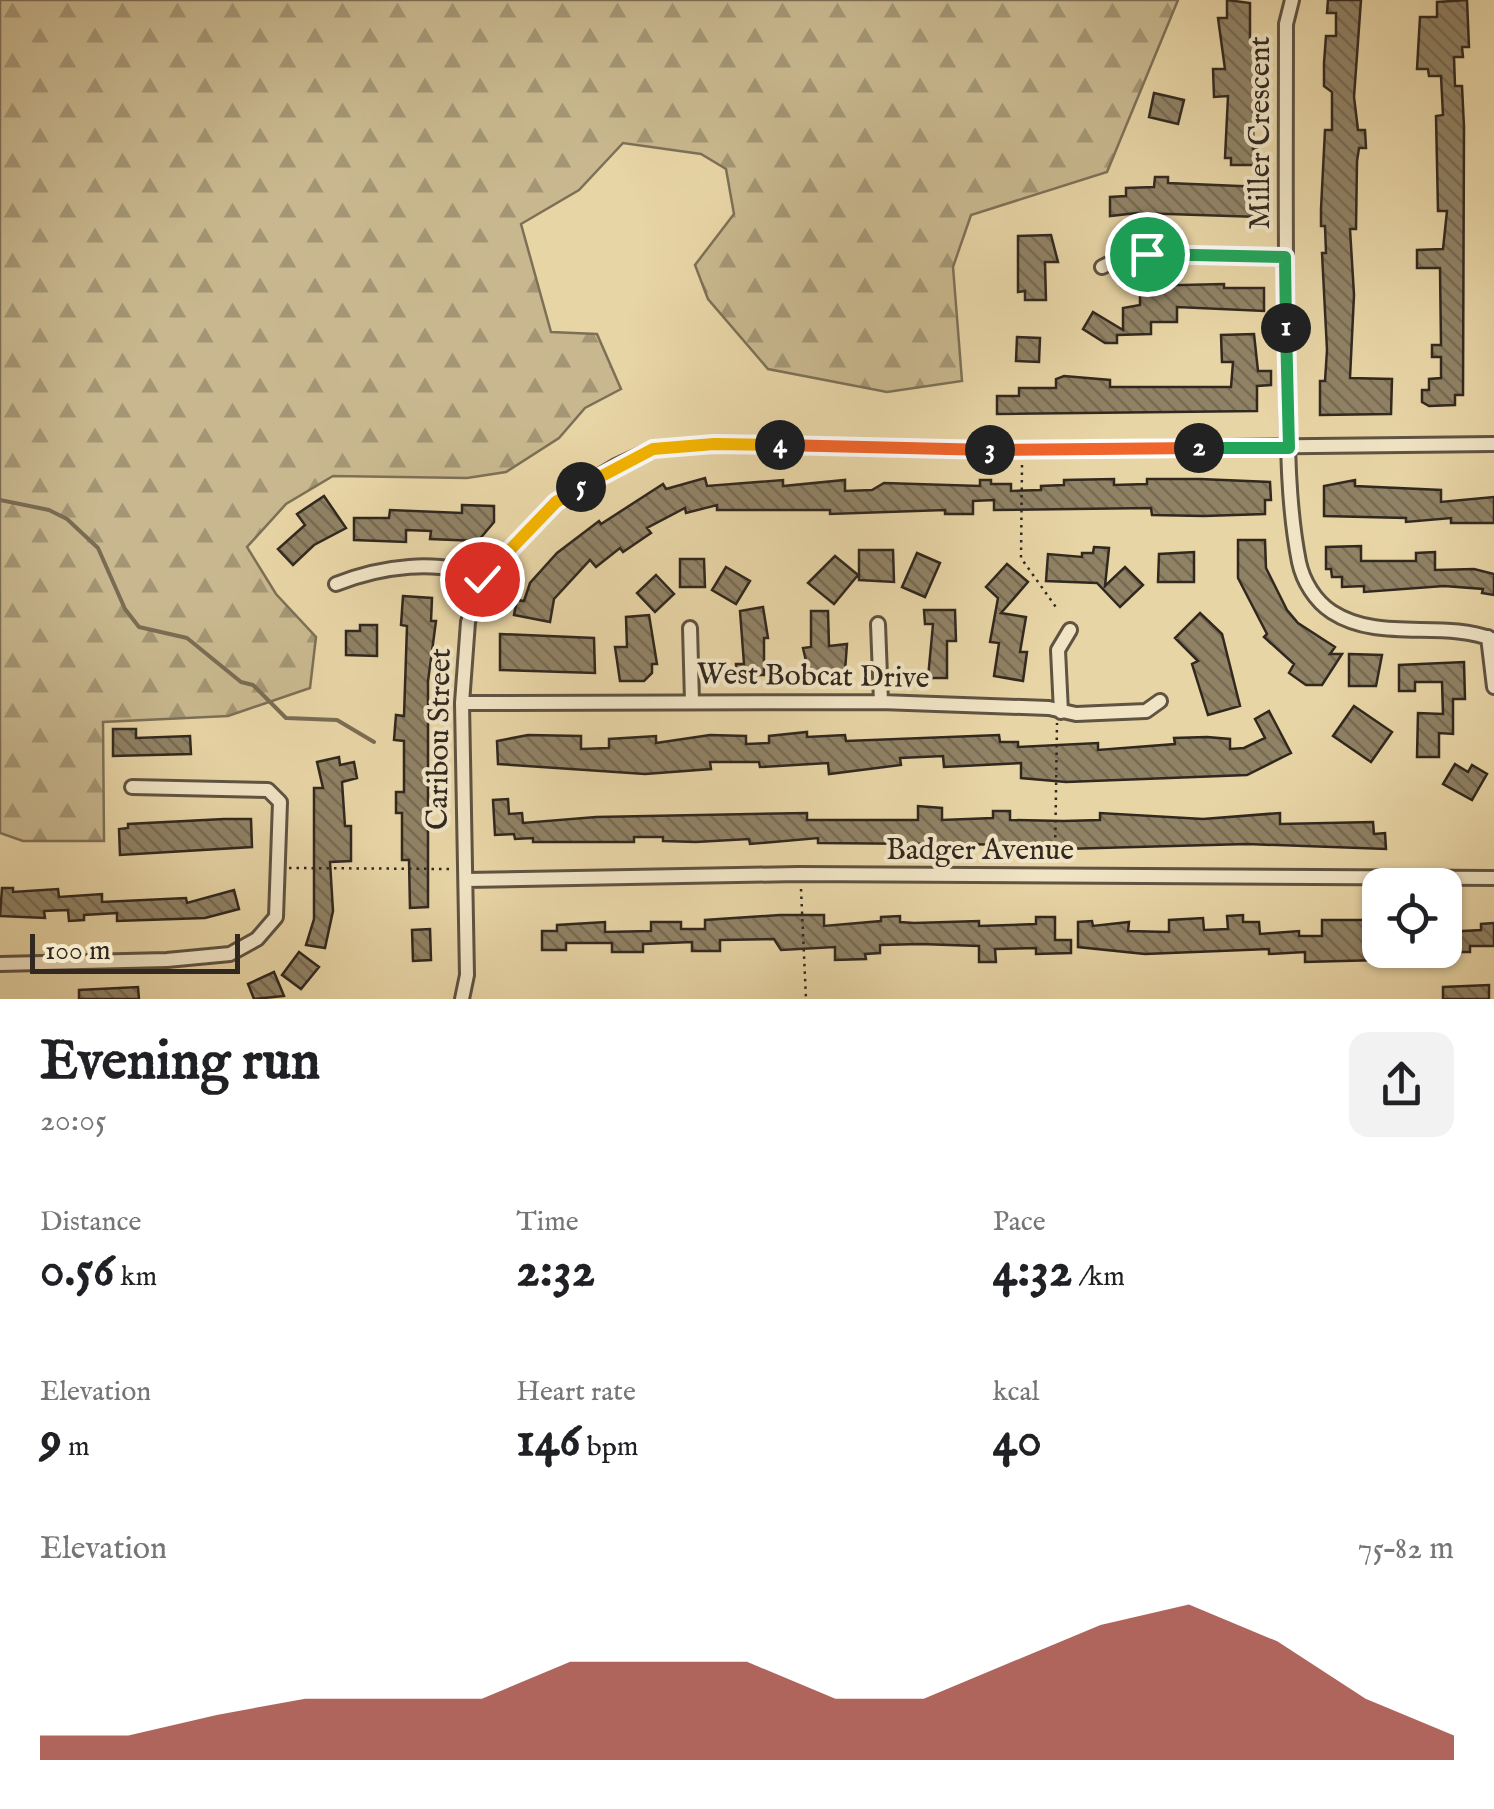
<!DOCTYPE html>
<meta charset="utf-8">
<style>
body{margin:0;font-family:"IM FELL English",serif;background:#f2f2f2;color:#202124;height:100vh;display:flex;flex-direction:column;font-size:38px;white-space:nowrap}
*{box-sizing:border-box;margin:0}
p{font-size:32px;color:#757577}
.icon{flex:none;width:55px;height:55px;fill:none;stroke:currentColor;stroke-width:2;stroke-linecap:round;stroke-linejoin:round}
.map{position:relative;height:999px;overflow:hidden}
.details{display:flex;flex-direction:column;background:#fff;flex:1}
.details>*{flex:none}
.buttons{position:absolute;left:1362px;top:868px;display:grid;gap:20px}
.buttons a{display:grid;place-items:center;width:100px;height:100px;border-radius:20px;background:#fff;box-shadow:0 2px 8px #0004;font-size:50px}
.scale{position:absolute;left:30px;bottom:25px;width:210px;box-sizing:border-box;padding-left:10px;border:5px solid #31281f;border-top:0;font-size:28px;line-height:35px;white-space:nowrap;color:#31281f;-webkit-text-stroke:8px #f0e4c5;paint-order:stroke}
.pin{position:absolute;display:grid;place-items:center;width:85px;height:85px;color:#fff;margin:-42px;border:5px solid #fff;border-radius:50%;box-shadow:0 2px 10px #0007}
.km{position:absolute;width:50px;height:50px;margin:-25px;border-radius:50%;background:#222;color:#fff;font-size:28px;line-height:50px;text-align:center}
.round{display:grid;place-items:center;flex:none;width:105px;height:105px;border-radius:20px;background:#f2f2f2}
.headline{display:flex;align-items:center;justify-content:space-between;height:170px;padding:0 40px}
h1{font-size:55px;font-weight:700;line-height:75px}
.metrics{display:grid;grid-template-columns:repeat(3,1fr);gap:15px;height:170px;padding:10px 40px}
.metrics div{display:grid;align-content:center}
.metrics b{font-size:50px;font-weight:700}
.metrics small{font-size:28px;font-weight:400}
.metrics p{font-size:28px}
.chart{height:280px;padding:20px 40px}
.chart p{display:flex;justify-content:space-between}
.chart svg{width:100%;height:180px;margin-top:10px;fill:#8f2418;opacity:.7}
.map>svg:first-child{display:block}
.forest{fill:url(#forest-firs);stroke:#7d7057;stroke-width:2.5}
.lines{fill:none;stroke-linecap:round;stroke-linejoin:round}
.stream{stroke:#7a6c54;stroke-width:4}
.building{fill:url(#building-back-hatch);stroke:#31281f;stroke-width:2.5}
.minor-casing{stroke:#5f5341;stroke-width:18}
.path{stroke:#31281f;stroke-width:2.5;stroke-dasharray:2.5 5;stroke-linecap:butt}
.minor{stroke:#f0e4c5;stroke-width:12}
.split-1-casing{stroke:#fff;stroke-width:20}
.split-2-casing{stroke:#fff;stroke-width:20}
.split-3-casing{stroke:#fff;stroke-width:20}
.split-4-casing{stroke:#fff;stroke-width:20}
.split-5-casing{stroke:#fff;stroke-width:20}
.split-6-casing{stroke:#fff;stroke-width:20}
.split-1{stroke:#22a559;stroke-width:12}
.split-2{stroke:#22a559;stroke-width:12}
.split-3{stroke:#f0652b;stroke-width:12}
.split-4{stroke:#f0652b;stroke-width:12}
.split-5{stroke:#f5b400;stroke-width:12}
.split-6{stroke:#f5b400;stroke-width:12}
.labels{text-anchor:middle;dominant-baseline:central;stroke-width:8;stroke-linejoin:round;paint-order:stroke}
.street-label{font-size:30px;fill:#31281f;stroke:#f0e4c5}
</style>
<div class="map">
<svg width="1494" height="999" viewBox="0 0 1494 999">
<defs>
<pattern id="forest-firs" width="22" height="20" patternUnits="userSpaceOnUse" patternTransform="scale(2.5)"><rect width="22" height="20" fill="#c9b88f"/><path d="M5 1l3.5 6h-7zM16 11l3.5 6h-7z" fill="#a49674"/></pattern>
<pattern id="building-back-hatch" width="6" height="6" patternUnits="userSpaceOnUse" patternTransform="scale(2.5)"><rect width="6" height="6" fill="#908265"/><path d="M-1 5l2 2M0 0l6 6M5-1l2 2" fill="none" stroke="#766a53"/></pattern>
</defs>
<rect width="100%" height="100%" fill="#e8d5a6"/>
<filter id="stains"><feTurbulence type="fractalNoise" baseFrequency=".002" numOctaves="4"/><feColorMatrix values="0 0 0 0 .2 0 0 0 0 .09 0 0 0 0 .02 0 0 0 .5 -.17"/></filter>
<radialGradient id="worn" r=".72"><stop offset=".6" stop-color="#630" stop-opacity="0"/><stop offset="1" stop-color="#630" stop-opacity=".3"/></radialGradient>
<path class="forest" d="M0,0H1178L1107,172L971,215L953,267L962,381L887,392L768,369L708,299L695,265L734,214L726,169L701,154L623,143L579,190L521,224L551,332L597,334L621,389L585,408L559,438L506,472L467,478L333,476L286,504L247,547L276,594L316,637L310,688L228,716L103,722L104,841H23L0,833Z"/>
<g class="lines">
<path class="stream" d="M0,500L49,510L67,519L98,548L125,609L139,627L187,638L241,682L253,685L286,718L337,720L374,742"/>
</g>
<path class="building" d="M1227,0L1250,3V40H1255L1253,149H1257L1258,163L1253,165H1231V158H1225L1228,96L1214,97L1213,69H1225L1218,18H1227Z
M1328,0H1361L1354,97L1358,130H1365L1366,148H1359L1357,161L1356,229H1350L1354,295L1350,378L1392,379L1391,414L1320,415V381H1325L1327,350L1322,253H1326L1325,226H1321V209L1325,130H1332V92L1324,86V63L1326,36H1336V13H1327Z
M1467,0L1469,47H1462L1463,57H1454L1455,86H1462L1464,127L1463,395H1455V405L1429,406L1422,402V390H1429V379L1441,378V357H1432V345H1441L1440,268H1417V250L1443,249L1447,211H1438L1436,116L1443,115L1441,76H1429L1428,69H1417L1420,17H1437V2Z
M1154,93L1184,100L1178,124L1149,117Z
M1155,177H1168V183L1262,187L1264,207L1260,217L1137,213L1110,216V197L1126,196V188L1154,187Z
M1051,235L1058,262H1045L1046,300H1025V291L1018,292V236Z
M1224,284V288H1264V311L1177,307V322H1151V334L1117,335V343H1105L1083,329L1093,312L1123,330V308L1140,305V286Z
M1254,334L1258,371H1271V385L1257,386V411L997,414V396H1019V388H1056V379L1064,376L1110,380V387H1231L1233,362H1222L1221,335Z
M1017,337L1040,338L1039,362L1016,361Z
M705,478L707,486L783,480V486L845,480V491L872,490L884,483L980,486V480H991V484H1011V491L1041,490V486L1064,485V480L1114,479V485L1147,484V479H1200L1270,482L1271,500H1265V514L1204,516L1152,515L1151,508L994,510V500L973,501V514H945V510L830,514V510H717V505L686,513L685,508L647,528L651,533L623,552L620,548L596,567L590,560L554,599L550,622L514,615L517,600L524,601L530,583L557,553L599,521L601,524L663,484L666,489Z
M1355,480V486L1441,490V502L1494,497V523H1451V518L1406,522V518L1324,516V486Z
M324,496L346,528L314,545L293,565L278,549L305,525L297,514Z
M462,505L494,506V522L478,541L430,539L431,531L406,530V542L354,540V518H389L390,510L462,513Z
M1238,540H1265L1266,568L1287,610L1298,623L1335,647L1330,654H1342L1322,685H1306L1289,673L1294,664L1264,637L1267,634L1238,578Z
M1361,546V561H1416V553L1435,552V570L1474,569L1494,574V595L1482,593L1483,589L1444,586L1364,592V586L1342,587V577H1332L1331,569H1326V547Z
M1094,547L1109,548L1105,586L1125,567L1143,585L1120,607L1097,583L1046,581L1048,554L1082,557V553H1093Z
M859,550H893L894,582L859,580Z
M1194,552V582H1158L1159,554Z
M917,553L940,563L925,597L902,587Z
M835,556L858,575L834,604L808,583Z
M680,559H704L705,587H680Z
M1007,564L1028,582L1001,613L1026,617L1020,652H1027L1023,681L994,676L999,643L990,642L998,598L986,587Z
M726,567L750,581L736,604L712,590Z
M656,575L674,594L655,612L637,593Z
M403,596L432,598L431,621H436L428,681V907L410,908L409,860H402V813H396V792H404V741L394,740L396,715L404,716L407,626L401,625Z
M763,607L768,638H764V675H736V664H744L740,611Z
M924,610H955L956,641H947V678H928L933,624H925Z
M811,611H828L829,646L847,644L845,671L809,674L803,648L811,647Z
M1200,613L1222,634L1240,706L1208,715L1192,664L1198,661L1175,638Z
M649,615L657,664H652V673L644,681H620L615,647H627L626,617Z
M360,625H377V656L346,655V631H360Z
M500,634L594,638L595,673L500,670Z
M1349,654L1382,655L1376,686H1349Z
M1464,662L1465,699H1453V734L1439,733V757H1417L1418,713L1443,714L1442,682H1415V691H1399V665Z
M1354,706L1392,732L1371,762L1333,736Z
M1269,711L1291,753L1247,775L1066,782L1021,778V763L944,767L943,756L900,758L901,765L829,774L828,763L760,767L759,762H710L711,769L645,774L498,764L497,741L528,735L581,736V749L609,748V739L656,736V743L710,735L746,736V744L769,743V736L807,732V737L845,735L846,741L999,735L1000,742H1018V747L1098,743V750L1175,744L1174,738L1207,737L1230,739V749L1244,748L1265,738L1255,719Z
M113,729H136V738L190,736L191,754L113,756Z
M339,757L340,765L354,762L357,778L342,782L345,826H351V861L330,862L333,911L325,948L306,945L314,919V788H323L317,762Z
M1455,764L1468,772L1472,765L1487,774L1472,800L1443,784Z
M508,799L509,814L522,813L523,823L596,817L807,813V820H918V806L942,808V820L993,818V811H1010V820L1064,821L1100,820V813L1203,819L1280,813V824L1373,822L1374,834L1385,833L1386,849L1247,844L1063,849V845L818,843V838L750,844L749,839L696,842L663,841V837H634V842H533V838L515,839L514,834L495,835L493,800Z
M224,819H251L252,847L120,855L119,829L128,828V824Z
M2,888H13V892L58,889L59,897L102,894V902L186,898L187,903L234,890L239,909L205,918L117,921V913L84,915V920L69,921L68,910L44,911L45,918L0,916Z
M780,915H824V926L881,921V917L900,916V922L914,923L979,921V926L1036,924V917H1055V940H1071V953L1036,954V948L995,949L996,962H979V946L920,944L880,945V953L865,954L866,959L835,960V947L781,950L774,939L720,940V951H692V942L643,944V952H612V943H566V950H542V931H557V925L605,922V932L651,931V922H681V929H705V920Z
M1243,915V922H1259L1260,934L1299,931V936H1322V920H1372L1373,946H1380V960L1305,962V952L1269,954V949L1145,954L1078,947V922L1092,921L1093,926L1129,922L1128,931L1169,932V920L1203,918L1204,930L1228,929L1227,916Z
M1494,923V946H1470V952H1445V932L1481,930V924Z
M430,929L431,960L413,961L412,930Z
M299,952L319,967L301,989L282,975Z
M274,972L284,996L254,999L248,984Z
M1489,985V999H1443V987Z
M138,987L139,999H79V990Z"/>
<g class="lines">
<g class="minor-casing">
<path id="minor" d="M1292,0L1286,24C1286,135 1285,247 1287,358C1288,425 1286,496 1299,562C1303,581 1315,601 1332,612C1380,643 1443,619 1494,640
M1102,267L1131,253L1285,257
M336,584C379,567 440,557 482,579
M878,624L881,702
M690,628L692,701
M1488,637L1494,687
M462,703L881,702L1049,708L1076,714L1146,711L1160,701
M1061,712L1058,650L1070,630
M466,880L798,874L1494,878
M0,964L167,960L230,954L257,939L276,917L280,802L268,790L132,787
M462,999L467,975L462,703L468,622L482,579L556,502L616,466L653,449L714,444L980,450L1494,444"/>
</g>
<path class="path" d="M1022,465L1021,558L1058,610
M1055,860L1057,723
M289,868L451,869
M801,889L806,999"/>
<use href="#minor" class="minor"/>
</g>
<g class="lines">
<g class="split-1-casing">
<path id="split-1" d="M1147,254L1285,257L1286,328"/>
</g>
<g class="split-2-casing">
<path id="split-2" d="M1199,448H1289L1286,328"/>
</g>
<g class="split-3-casing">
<path id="split-3" d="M990,450L1199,448"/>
</g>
<g class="split-4-casing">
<path id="split-4" d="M780,445L990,450"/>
</g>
<g class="split-5-casing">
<path id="split-5" d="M581,487L653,449L714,444L780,445"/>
</g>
<g class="split-6-casing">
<path id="split-6" d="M482,579L556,502L581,487"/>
</g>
<use href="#split-1" class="split-1"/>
<use href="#split-2" class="split-2"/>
<use href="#split-3" class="split-3"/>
<use href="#split-4" class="split-4"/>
<use href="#split-5" class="split-5"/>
<use href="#split-6" class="split-6"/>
</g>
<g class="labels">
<g class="street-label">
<text transform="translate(1261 133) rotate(-90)">Miller Crescent</text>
<text transform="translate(813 677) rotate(1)">West Bobcat Drive</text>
<text transform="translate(440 739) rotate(-89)">Caribou Street</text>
<text x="980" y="851">Badger Avenue</text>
</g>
</g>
<rect width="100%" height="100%" filter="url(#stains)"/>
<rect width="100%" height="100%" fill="url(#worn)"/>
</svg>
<div class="buttons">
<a><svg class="icon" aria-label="locate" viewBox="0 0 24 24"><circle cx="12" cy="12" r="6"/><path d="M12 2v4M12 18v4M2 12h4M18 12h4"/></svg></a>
</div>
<div class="scale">100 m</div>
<div class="pin" style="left:1147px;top:254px;background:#1e9e55"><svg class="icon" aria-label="arrive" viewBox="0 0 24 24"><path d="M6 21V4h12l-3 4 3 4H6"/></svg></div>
<div class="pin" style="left:482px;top:579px;background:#d93025"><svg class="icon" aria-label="check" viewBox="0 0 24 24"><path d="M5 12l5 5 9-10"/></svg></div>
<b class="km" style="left:1286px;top:328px">1</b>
<b class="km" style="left:1199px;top:448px">2</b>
<b class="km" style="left:990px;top:450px">3</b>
<b class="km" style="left:780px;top:445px">4</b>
<b class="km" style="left:581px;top:487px">5</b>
</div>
<section class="details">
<div class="headline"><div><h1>Evening run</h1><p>20:05</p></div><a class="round"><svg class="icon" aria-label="share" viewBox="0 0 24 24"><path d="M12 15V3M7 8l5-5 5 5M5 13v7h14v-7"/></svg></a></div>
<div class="metrics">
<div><p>Distance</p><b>0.56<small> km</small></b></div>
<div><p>Time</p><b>2:32</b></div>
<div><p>Pace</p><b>4:32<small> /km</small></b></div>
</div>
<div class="metrics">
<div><p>Elevation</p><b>9<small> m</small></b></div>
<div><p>Heart rate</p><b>146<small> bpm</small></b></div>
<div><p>kcal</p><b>40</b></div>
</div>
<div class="chart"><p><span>Elevation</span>75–82 m</p>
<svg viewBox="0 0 160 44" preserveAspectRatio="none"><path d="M0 44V38L10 38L20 33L30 29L40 29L50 29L60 20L70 20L80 20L90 29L100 29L110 20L120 11L130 6L140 15L150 29L160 38V44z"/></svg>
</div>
</section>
